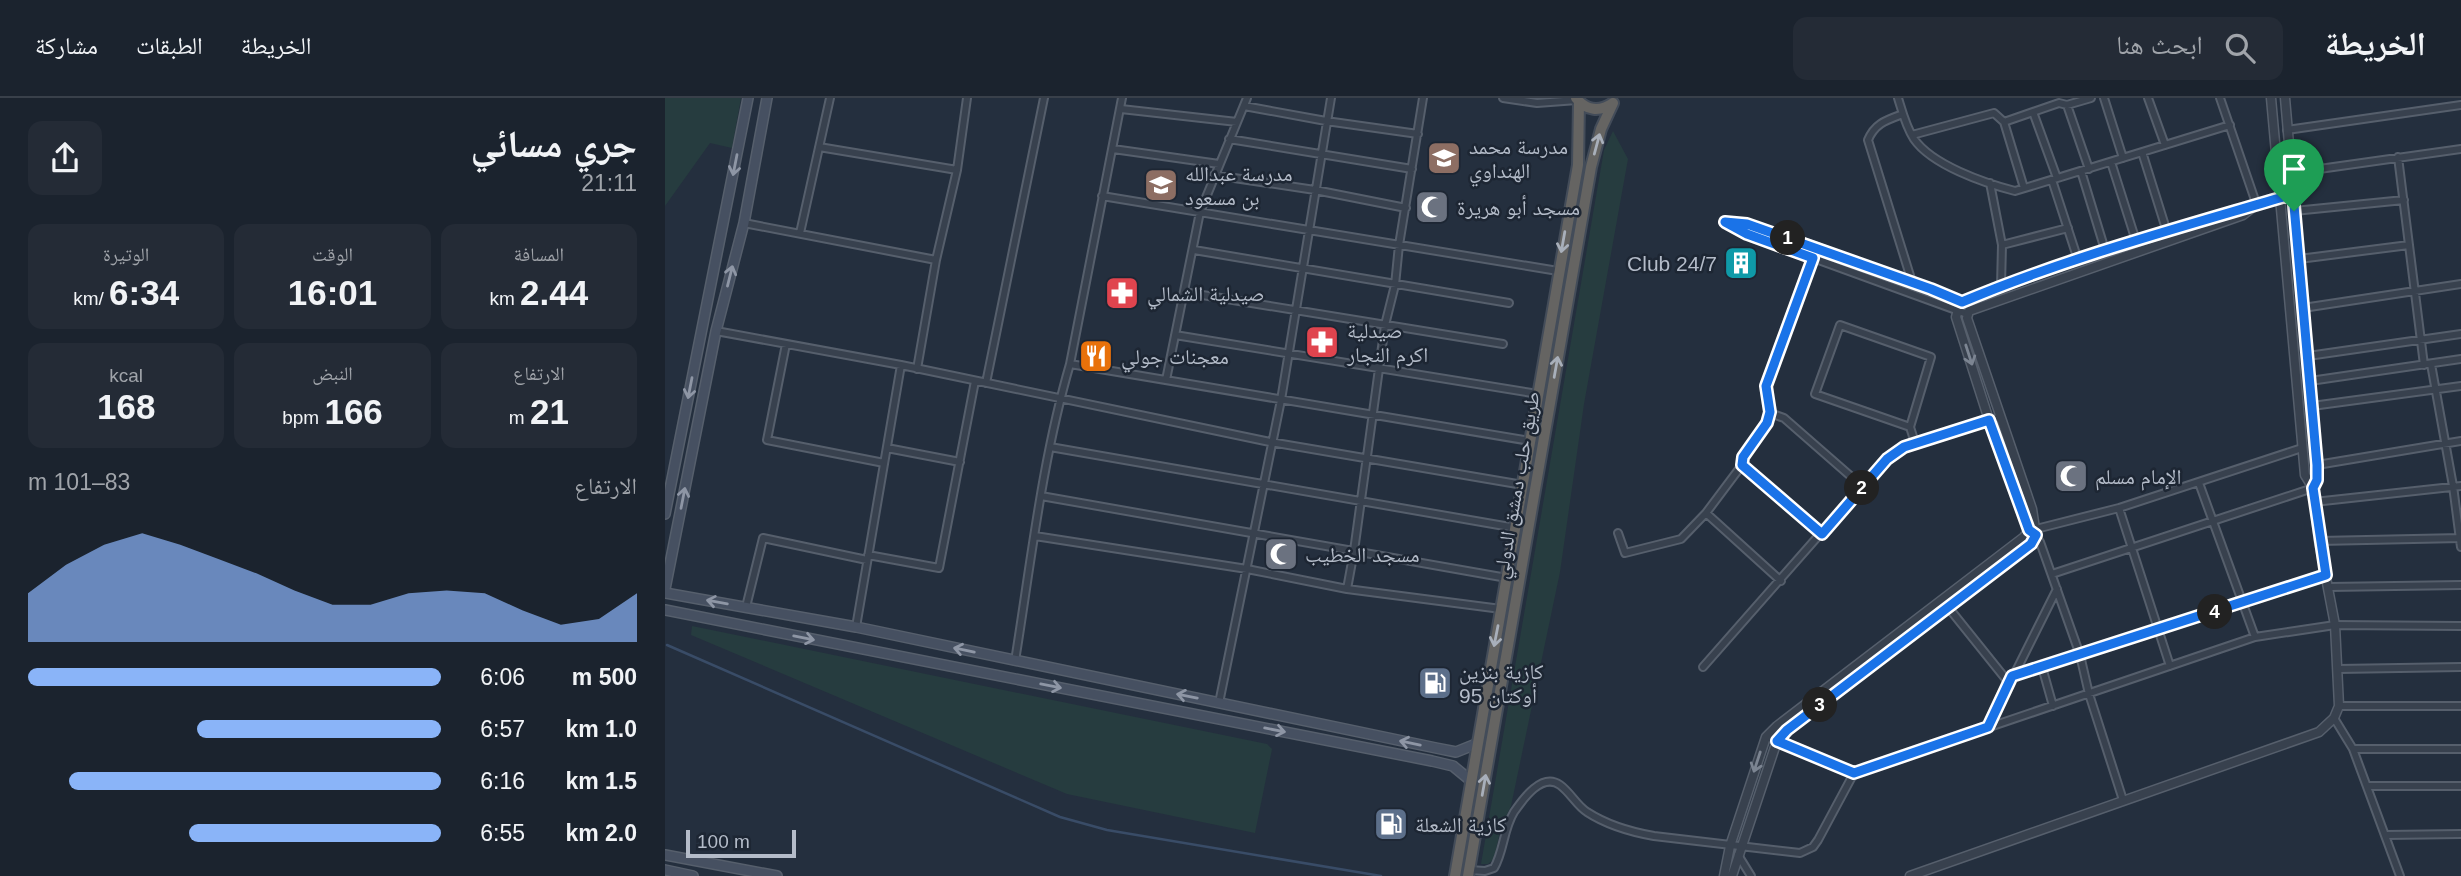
<!DOCTYPE html>
<html lang="ar">
<meta charset="utf-8">
<style>
body{margin:0;font-family:Arial,"Noto Naskh Arabic",sans-serif;background:#242b36;color:#f1f3f6;direction:rtl;height:100vh;display:flex;flex-direction:column;font-size:26px;white-space:nowrap}
*{box-sizing:border-box;margin:0}
p{font-size:23px;color:#a0a4aa}
.icon{flex:none;width:38px;height:38px;fill:none;stroke:currentColor;stroke-width:2;stroke-linecap:round;stroke-linejoin:round}
.map{position:relative;flex:1;overflow:hidden;direction:ltr}
.drawer{display:flex;flex-direction:column;background:#1b232e;width:665px}
.drawer>*{flex:none}
.scale{position:absolute;left:21px;bottom:18px;width:110px;box-sizing:border-box;padding-left:7px;border:4px solid #b4bcc9;border-top:0;font-size:19px;line-height:24px;white-space:nowrap;color:#b4bcc9;-webkit-text-stroke:5px #1d2633;paint-order:stroke}
.pin{position:absolute;display:grid;place-items:center;width:60px;height:60px;color:#fff;margin:-72px -30px;border-radius:50% 50% 50% 0;rotate:-45deg;box-shadow:0 0 7px #0007}
.pin .icon{rotate:45deg}
.km{position:absolute;width:35px;height:35px;margin:-18px;border-radius:50%;background:#222;color:#fff;font-size:19px;line-height:35px;text-align:center}
.round{display:grid;place-items:center;flex:none;width:74px;height:74px;border-radius:14px;background:#242b36}
.summary{display:flex;align-items:center;justify-content:space-between;height:119px;padding:0 28px}
h1{font-size:38px;font-weight:700;line-height:52px}
.stats{display:grid;grid-template-columns:repeat(3,1fr);gap:10px;height:119px;padding:7px 28px}
.stats div{display:grid;align-content:center;border-radius:14px;background:#242b36;text-align:center}
.stats b{font-size:35px;font-weight:700}
.stats small{font-size:19px;font-weight:400}
.stats p{font-size:19px}
.chart{height:196px;padding:14px 28px}
.chart p{display:flex;justify-content:space-between}
.chart svg{width:100%;height:126px;margin-top:7px;fill:#8ab4f8;opacity:.7}
ul{padding:0 28px;list-style:none;font-size:23px}
li{display:grid;grid-template-columns:112px 84px 1fr;align-items:center;height:52px}
li i{height:18px;border-radius:9px;background:#8ab4f8}
header{display:flex;align-items:center;gap:42px;box-sizing:border-box;height:98px;padding:0 35px;background:#1b232e;border-bottom:2px solid #39404a}
header strong{font-size:33px}
nav{display:flex;gap:38px;margin-inline-start:auto;font-size:24px}
.search{width:490px;height:63px;background:#242b36;display:flex;align-items:center;gap:18px;box-sizing:border-box;padding:0 24px;border-radius:14px;color:#a0a4aa;font-size:26px}
main{display:flex;flex:1;min-height:0}
.map>svg:first-child{display:block}
.green{fill:#263c3f}
.lines{fill:none;stroke-linecap:round;stroke-linejoin:round}
.stream{stroke:#394c67;stroke-width:2.5}
.minor-casing{stroke:#565f6c;stroke-width:10}
.tertiary-casing{stroke:#565f6c;stroke-width:11}
.secondary-casing{stroke:#565f6c;stroke-width:12}
.trunk-casing{stroke:#434c59;stroke-width:14}
.minor{stroke:#38414e;stroke-width:6}
.tertiary{stroke:#38414e;stroke-width:8}
.secondary{stroke:#465061;stroke-width:9}
.trunk{stroke:#656462;stroke-width:10}
.oneway{stroke:#a8afba}
.oneway2{stroke:#8e96a5}
.oneway3{stroke:#7c8592}
.route-casing{stroke:#fff;stroke-width:14}
.route{stroke:#1a73e8;stroke-width:9}
.labels{text-anchor:middle;dominant-baseline:central;stroke-width:5;stroke-linejoin:round;paint-order:stroke}
.poi-label{font-size:21px;fill:#b4bcc9;stroke:#1d2633;text-anchor:start}
.street-label{font-size:21px;fill:#b4bcc9;stroke:#1d2633}
</style>
<header>
<strong>الخريطة</strong>
<div class="search"><svg class="icon" aria-label="search" viewBox="0 0 24 24"><circle cx="10" cy="10" r="6"/><path d="M15 15l6 6"/></svg>ابحث هنا</div>
<nav><a>الخريطة</a><a>الطبقات</a><a>مشاركة</a></nav>
</header>
<main>
<div class="map">
<svg width="1796" height="778" viewBox="0 0 1796 778">
<rect width="100%" height="100%" fill="#242f3e"/>
<path class="green" d="M0,0H76L67,50L45,45L0,108Z
M948,33L963,61L919,306L895,474L846,708L836,729L829,761L823,766H816L939,52Z
M27,528L602,646L607,651L590,735L402,696L26,537Z"/>
<g class="lines">
<path class="stream" d="M2,547L395,719L442,732L716,778"/>
<g class="minor-casing">
<path id="minor" d="M838,0L872,5L912,2
M1233,0C1237,13 1241,29 1249,41C1267,67 1319,85 1350,93L1565,27
M1439,0L1458,60
M1483,0L1500,47
M1555,0L1592,108
M1402,7L1424,71
M579,8L661,23L753,36
M456,11L572,24
M1368,14L1392,80
M1238,16C1222,22 1210,25 1203,42L1247,184
M1339,24L1359,90
M1622,32L1796,7
M1247,37L1329,15L1339,24L1394,5L1402,7L1426,0
M564,41L747,71
M154,49L292,72
M448,51L554,66
M1477,54L1502,134
M1733,59L1759,267
M1446,64L1471,143
M1416,73L1440,152
M1626,75L1796,51
M549,77L650,92L741,110
M1387,82L1413,162
M1325,85L1337,147L1336,188
M437,98L893,173
M1629,113L1739,102
M1060,124C1104,128 1148,148 1190,163C1228,177 1266,189 1302,207
M79,125L271,162
M1064,126L1082,136L1302,216
M135,135L165,0
M1337,147L1403,130
M529,152L844,205
M1634,161L1744,147
M519,194L838,246
M1638,210L1796,186
M51,233L236,267L605,344L858,387
M510,237L873,296
M121,246L102,342L219,365
M1643,258L1796,236
M405,266L865,343
M1766,266L1788,388L1796,449
M252,271L271,162L292,72L302,0
M501,282L535,114L582,0
M1645,283L1796,261
M321,285L379,0
M1647,308L1796,288
M1105,315L1119,320L1198,389
M1245,329L1150,296L1175,227L1266,259L1245,329L1250,345
M385,349L851,430
M222,350L295,364
M1077,367L1078,359L1102,325L1105,315L1101,288L1148,160
M1652,367L1796,343
M1534,385L1590,539
M376,398L842,480
M1649,404L1796,388
M1454,410L1505,568
M1371,431L1454,410L1637,350
M953,435L960,455L1016,441L1041,415
M1369,436L1375,444L1415,557L1424,596L1458,702
M370,438L582,471L682,491L836,511
M1654,443L1796,440
M203,457L274,470L310,283
M1387,476L1648,390
M1116,483L1041,415L1077,367L1157,436
M1664,489L1796,487
M682,491L689,453L720,227L730,187L734,147L758,0
M81,509L98,440L202,462
M1283,509L1344,585
M191,529L236,267
M350,563C366,464 377,362 405,266L457,0
M1038,569L1221,361L1239,349L1335,319
M1377,569L1388,608
M1673,571L1796,569
M1347,578L1661,477
M554,605L616,302L666,0
M1674,608H1796
M1669,620L1688,651L1735,778
M1323,629L1392,491
M1101,639L1133,650L1189,675
M1688,651H1796
M1702,688H1796
M1721,737L1796,736
M1073,757L1086,778
M804,772L820,773L829,770C839,753 838,732 849,714C858,701 877,674 895,687C905,694 912,708 922,714C942,727 966,734 989,738L1135,755L1148,749L1153,742L1189,675L1590,539L1670,527L1796,528"/>
</g>
<g class="tertiary-casing">
<path id="tertiary" d="M1606,0L1640,377L1648,390
M1059,778L1065,748L1101,639L1112,628L1359,439L1364,432L1324,322L1291,219L1294,208L1336,188L1440,152L1628,96
M1067,778L1112,643L1122,632L1366,446L1371,437L1367,411L1302,220L1304,213L1578,117L1587,110
M1245,778L1654,634L1669,620L1674,608L1670,527L1654,443L1648,390L1652,382V367L1620,0"/>
</g>
<g class="secondary-casing">
<path id="secondary" d="M0,416L83,0
M0,491L51,233L79,125L102,0
M0,495L191,529L771,650L791,654L811,646
M0,512L767,663L788,668L805,682
M0,757L112,778
M0,772L28,778"/>
</g>
<g class="trunk-casing">
<path id="trunk" d="M911,0C921,13 935,14 948,5
M790,778L913,67L914,4
M803,778L926,69L936,31L948,5"/>
</g>
<use href="#minor" class="minor"/>
<use href="#tertiary" class="tertiary"/>
<use href="#secondary" class="secondary"/>
<use href="#trunk" class="trunk"/>
</g>
<defs><path id="oneway-shaft" d="M-6 0H5M1.5-3L5.5 0L1.5 3" fill="none" stroke-width="1.6" stroke-linecap="round" stroke-linejoin="round" transform="scale(1.75)"/></defs>
<g class="oneway">
<use href="#oneway-shaft" transform="translate(932 46) rotate(-75)"/>
<use href="#oneway-shaft" transform="translate(898 144) rotate(100)"/>
<use href="#oneway-shaft" transform="translate(891 269) rotate(-80)"/>
<use href="#oneway-shaft" transform="translate(831 538) rotate(101)"/>
<use href="#oneway-shaft" transform="translate(819 687) rotate(-80)"/>
</g>
<g class="oneway2">
<use href="#oneway-shaft" transform="translate(70 67) rotate(101)"/>
<use href="#oneway-shaft" transform="translate(65 178) rotate(-76)"/>
<use href="#oneway-shaft" transform="translate(25 290) rotate(101)"/>
<use href="#oneway-shaft" transform="translate(18 400) rotate(-79)"/>
<use href="#oneway-shaft" transform="translate(52 504) rotate(-170)"/>
<use href="#oneway-shaft" transform="translate(139 540) rotate(11)"/>
<use href="#oneway-shaft" transform="translate(299 552) rotate(-168)"/>
<use href="#oneway-shaft" transform="translate(386 588) rotate(11)"/>
<use href="#oneway-shaft" transform="translate(522 598) rotate(-169)"/>
<use href="#oneway-shaft" transform="translate(610 632) rotate(11)"/>
<use href="#oneway-shaft" transform="translate(745 645) rotate(-168)"/>
</g>
<g class="oneway3">
<use href="#oneway-shaft" transform="translate(1304 257) rotate(72)"/>
<use href="#oneway-shaft" transform="translate(1092 664) rotate(108)"/>
</g>
<g class="lines">
<g class="route-casing">
<path id="route" d="M1628,96L1652,367V382L1648,390L1661,477L1347,578L1323,629L1189,675L1112,643L1122,632L1366,446L1371,437L1364,432L1324,322L1239,349L1222,361L1157,436L1077,367L1078,359L1102,325L1105,314L1101,288L1148,160L1082,136L1060,124L1082,126L1266,191L1297,204C1404,159 1517,129 1628,96Z"/>
</g>
<use href="#route" class="route"/>
</g>
<defs>
<g id="school-square" transform="scale(1.75)"><rect x="-9" y="-9" width="18" height="18" rx="4" fill="#8d6e63" stroke="#1d2633"/><path d="M0-5L7-2L0 1L-7-2ZM-4 1L0 2.5L4 1V4Q0 6-4 4Z" fill="#fff"/></g>
<g id="mosque-square" transform="scale(1.75)"><rect x="-9" y="-9" width="18" height="18" rx="4" fill="#6b7280" stroke="#1d2633"/><path d="M3.5-4.9A6 6 0 1 0 3.5 4.9A5 5 0 1 1 3.5-4.9Z" fill="#fff"/></g>
<g id="building-square" transform="scale(1.75)"><rect x="-9" y="-9" width="18" height="18" rx="4" fill="#0f9aa8" stroke="#1d2633"/><path d="M-4-6H4V6H1V3H-1V6H-4ZM-2.5-4.3h1.7v1.8h-1.7ZM.8-4.3h1.7v1.8H.8ZM-2.5-1h1.7V.8h-1.7ZM.8-1h1.7V.8H.8Z" fill="#fff"/></g>
<g id="pharmacy-square" transform="scale(1.75)"><rect x="-9" y="-9" width="18" height="18" rx="4" fill="#e0444e" stroke="#1d2633"/><path d="M-2-6h4v4h4v4h-4v4h-4v-4h-4v-4h4Z" fill="#fff"/></g>
<g id="restaurant-square" transform="scale(1.75)"><rect x="-9" y="-9" width="18" height="18" rx="4" fill="#e8710a" stroke="#1d2633"/><path d="M-5-6h1v4h1v-4h1v4h1v-4h1v5L-1.5 .5V6h-2V.5L-5-1ZM5-6V6H3V1.5H1.5Q1.5-4 5-6Z" fill="#fff"/></g>
<g id="fuel-square" transform="scale(1.75)"><rect x="-9" y="-9" width="18" height="18" rx="4" fill="#5c6f8a" stroke="#1d2633"/><path d="M-5.5-6h7V0h2V4h1.3V-2.5L3-4.5l.8-.8L6-3V5H2.5V1h-1V6h-7ZM-4.2-4.7v3.2H.2V-4.7Z" fill="#fff"/></g>
</defs>
<g fill-rule="evenodd">
<use href="#school-square" x="779" y="60"/>
<use href="#school-square" x="496" y="87"/>
<use href="#mosque-square" x="767" y="109"/>
<use href="#building-square" x="1076" y="165"/>
<use href="#pharmacy-square" x="457" y="195"/>
<use href="#pharmacy-square" x="657" y="244"/>
<use href="#restaurant-square" x="431" y="258"/>
<use href="#mosque-square" x="1406" y="378"/>
<use href="#mosque-square" x="616" y="456"/>
<use href="#fuel-square" x="770" y="585"/>
<use href="#fuel-square" x="726" y="726"/>
</g>
<g class="labels">
<g class="poi-label">
<text x="804" y="48">مدرسة محمد<tspan x="804" dy="24">الهنداوي</tspan></text>
<text x="520" y="75">مدرسة عبدالله<tspan x="520" dy="24">بن مسعود</tspan></text>
<text x="792" y="109">مسجد أبو هريرة</text>
<text x="1052" y="165" text-anchor="end">Club 24/7</text>
<text x="482" y="195">صيدلية الشمالي</text>
<text x="682" y="232">صيدلية<tspan x="682" dy="24">اكرم النجار</tspan></text>
<text x="456" y="258">معجنات جولي</text>
<text x="1430" y="378">الإمام مسلم</text>
<text x="640" y="456">مسجد الخطيب</text>
<text x="794" y="573">كازية بنزين<tspan x="794" dy="24">أوكتان 95</tspan></text>
<text x="750" y="726">كازية الشعلة</text>
</g>
<g class="street-label">
<text transform="translate(851 387) rotate(-80)">طريق حلب دمشق الدولي</text>
</g>
</g>
</svg>
<div class="scale">100 m</div>
<div class="pin" style="left:1629px;top:113px;background:#1e9e55"><svg class="icon" aria-label="arrive" viewBox="0 0 24 24"><path d="M6 21V4h12l-3 4 3 4H6"/></svg></div>
<b class="km" style="left:1123px;top:140px">1</b>
<b class="km" style="left:1197px;top:390px">2</b>
<b class="km" style="left:1155px;top:607px">3</b>
<b class="km" style="left:1550px;top:514px">4</b>
</div>
<section class="drawer">
<div class="summary"><div><h1>جري مسائي</h1><p>21:11</p></div><a class="round"><svg class="icon" aria-label="share" viewBox="0 0 24 24"><path d="M12 15V3M7 8l5-5 5 5M5 13v7h14v-7"/></svg></a></div>
<div class="stats">
<div><p>المسافة</p><b>2.44<small> km</small></b></div>
<div><p>الوقت</p><b>16:01</b></div>
<div><p>الوتيرة</p><b>6:34<small> /km</small></b></div>
</div>
<div class="stats">
<div><p>الارتفاع</p><b>21<small> m</small></b></div>
<div><p>النبض</p><b>166<small> bpm</small></b></div>
<div><p>kcal</p><b>168</b></div>
</div>
<div class="chart"><p><span>الارتفاع</span>83–101 m</p>
<svg viewBox="0 0 160 44" preserveAspectRatio="none"><path d="M0 44V27L10 17L20 10L30 6L40 10L50 15L60 20L70 26L80 31L90 31L100 27L110 26L120 27L130 33L140 38L150 36L160 27V44z"/></svg>
</div>
<ul>
<li><b>500 m</b>6:06<i style="width:100%"></i></li>
<li><b>1.0 km</b>6:57<i style="width:59%"></i></li>
<li><b>1.5 km</b>6:16<i style="width:90%"></i></li>
<li><b>2.0 km</b>6:55<i style="width:61%"></i></li>
</ul>
</section>
</main>
